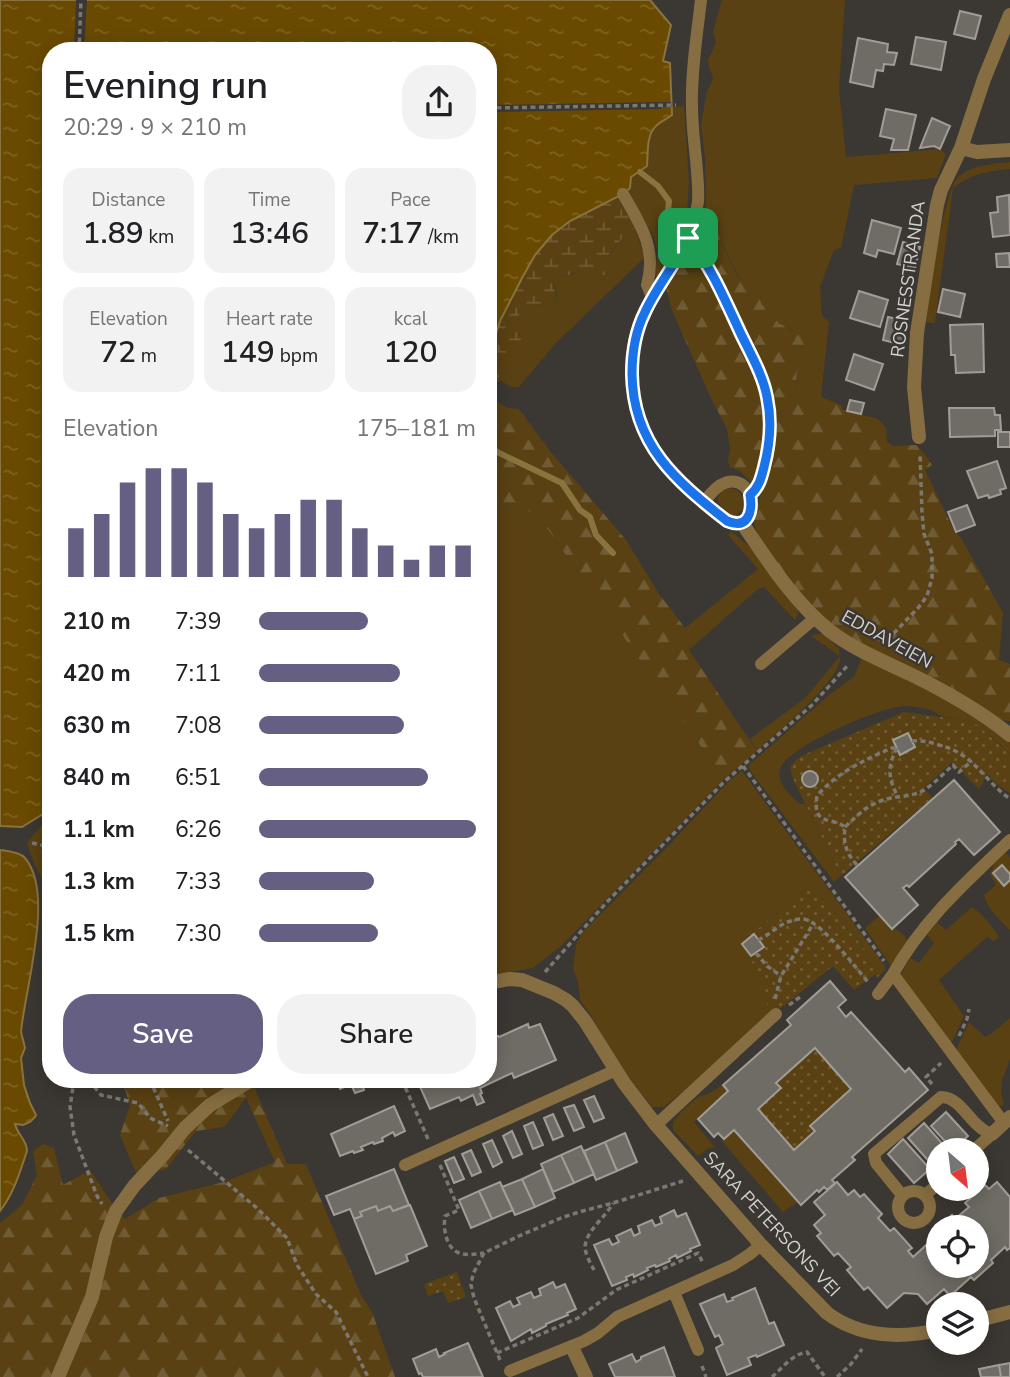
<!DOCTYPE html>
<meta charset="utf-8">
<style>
body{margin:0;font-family:"Nunito Sans",sans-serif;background:#f2f2f2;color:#202124;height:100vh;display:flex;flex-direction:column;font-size:26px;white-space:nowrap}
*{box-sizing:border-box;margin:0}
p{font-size:23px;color:#757577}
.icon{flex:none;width:38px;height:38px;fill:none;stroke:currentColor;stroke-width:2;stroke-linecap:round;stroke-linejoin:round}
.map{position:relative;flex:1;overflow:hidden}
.drawer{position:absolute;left:42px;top:42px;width:455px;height:1046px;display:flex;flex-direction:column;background:#fff;border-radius:28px;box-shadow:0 4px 18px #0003}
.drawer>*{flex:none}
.needle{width:46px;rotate:152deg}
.controls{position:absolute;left:926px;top:1138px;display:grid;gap:14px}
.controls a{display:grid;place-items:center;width:63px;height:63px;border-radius:50%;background:#fff;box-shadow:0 4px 18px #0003;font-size:35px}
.pin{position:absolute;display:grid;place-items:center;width:60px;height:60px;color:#fff;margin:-30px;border-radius:14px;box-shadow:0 4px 10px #0006}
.round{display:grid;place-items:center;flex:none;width:74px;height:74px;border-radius:28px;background:#f2f2f2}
.overview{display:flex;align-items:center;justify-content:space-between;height:119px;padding:0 21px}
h1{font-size:38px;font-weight:600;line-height:52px}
.figures{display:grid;grid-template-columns:repeat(3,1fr);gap:10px;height:119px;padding:7px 21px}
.figures div{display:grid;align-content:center;border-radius:18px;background:#f2f2f2;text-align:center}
.figures b{font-size:30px;font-weight:600}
.figures small{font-size:19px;font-weight:400}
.figures p{font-size:19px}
.chart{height:196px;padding:14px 21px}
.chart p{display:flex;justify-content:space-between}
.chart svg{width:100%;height:126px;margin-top:7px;stroke:#645f83;stroke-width:6}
.action{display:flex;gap:14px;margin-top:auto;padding:14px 21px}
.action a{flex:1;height:80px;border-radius:28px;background:#645f83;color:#fff;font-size:28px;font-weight:600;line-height:80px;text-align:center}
.action a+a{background:#f2f2f2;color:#202124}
ul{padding:0 21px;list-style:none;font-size:23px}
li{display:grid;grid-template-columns:112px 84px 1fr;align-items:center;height:52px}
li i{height:18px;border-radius:9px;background:#645f83}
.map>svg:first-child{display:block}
.grass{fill:#594113}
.forest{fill:url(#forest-firs)}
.wetland{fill:url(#wetland-marsh)}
.park{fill:url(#park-dots)}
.water{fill:url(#water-ripples);stroke:#89733e;stroke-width:2}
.pier{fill:#3b3732}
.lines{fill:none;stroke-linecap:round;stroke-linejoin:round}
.stream{stroke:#89733e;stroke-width:6}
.building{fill:#6f6c65;stroke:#a19d96;stroke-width:2;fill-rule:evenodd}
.path{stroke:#7b7873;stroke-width:3.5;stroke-dasharray:5 3.5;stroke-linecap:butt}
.service{stroke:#866e42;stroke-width:12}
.minor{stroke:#866e42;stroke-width:14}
.route-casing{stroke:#fff;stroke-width:14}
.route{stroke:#1a73e8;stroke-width:9}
.labels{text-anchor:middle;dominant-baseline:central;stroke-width:5;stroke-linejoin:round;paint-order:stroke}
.street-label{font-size:18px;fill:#d4d2cf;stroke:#3b3732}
</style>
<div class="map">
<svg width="1010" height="1377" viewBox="0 0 1010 1377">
<defs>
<pattern id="forest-firs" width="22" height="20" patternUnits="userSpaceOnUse" patternTransform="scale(1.75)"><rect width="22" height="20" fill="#594113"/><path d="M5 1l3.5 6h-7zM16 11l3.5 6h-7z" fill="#705c34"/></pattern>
<pattern id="wetland-marsh" width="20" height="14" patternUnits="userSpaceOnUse" patternTransform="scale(1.75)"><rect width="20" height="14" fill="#594113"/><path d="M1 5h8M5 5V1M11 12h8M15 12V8" fill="none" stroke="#705c34"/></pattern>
<pattern id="park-dots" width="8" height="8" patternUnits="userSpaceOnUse" patternTransform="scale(1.75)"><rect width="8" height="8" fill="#594113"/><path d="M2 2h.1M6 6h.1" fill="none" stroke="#705c34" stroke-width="1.8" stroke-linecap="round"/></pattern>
<pattern id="water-ripples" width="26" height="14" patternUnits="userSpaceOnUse" patternTransform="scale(1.75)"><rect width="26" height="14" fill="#694a00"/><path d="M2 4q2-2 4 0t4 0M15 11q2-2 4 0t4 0" fill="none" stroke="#7e6324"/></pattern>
</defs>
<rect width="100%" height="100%" fill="#3b3732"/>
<path class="grass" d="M722,0H845L839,89L846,157L940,149L946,154L937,178L854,185L841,248L834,250L820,287L822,315L829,322L821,397L806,399L796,395L797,365L802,351L792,329L778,324L771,310L762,305L755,287L739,278L716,230L704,216L706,202L705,160L701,124L707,91L711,84L713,77L709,68L708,60L716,43L713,31Z
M684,106L689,182L687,216L680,238L670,258L657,279C654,269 659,257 656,245C654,234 647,225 640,215C636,207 632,198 628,189L631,186L629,182L633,175L648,163C646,137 654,127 672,110V107Z
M1010,162V169C989,171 970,174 953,188L935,323L926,322C928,298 944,190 958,177C972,165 992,164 1010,162Z
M635,228L644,255L643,259L554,345L519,387H511L501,381L496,369L500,358L518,323L519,315L530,305L551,306L557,301L556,289L553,283C564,273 563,278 574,274C592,267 590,265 607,277L611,270L607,258L628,231Z
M730,488C741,490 745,498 744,509L736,515H732C719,507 708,495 730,488Z
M514,503L539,517L724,779L560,947L533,968L488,976V515H493Z
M731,531L752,549L797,605L798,614L795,620L764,587L758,589L689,650L685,628L758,569L728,535Z
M823,633L839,649C839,651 840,659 840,660C836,684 776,734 757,751L750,739L805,698L840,656L811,636Z
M862,657L939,694L1010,741V754C996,741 981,725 963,720C956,718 948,719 942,716C938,715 936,712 933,711C926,708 914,707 906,706C884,705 786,747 780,769C776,783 791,796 800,804H805L841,876L834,882L749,769V765L829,695L854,677Z
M742,771L885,966V970L883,972L812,885L739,944L765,967L772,1010L697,1080L664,1107H652L621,1068L590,1014L580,1000L578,983L573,968L576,945L582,933L669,845L731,779Z
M1006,853L1010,857V874L1002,865L993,873L1003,886L1010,880V930C1000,920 987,909 984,895L996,885L990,874L994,864Z
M972,907C982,914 994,927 999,938L993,941L987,937L939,980L964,1016L950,1046L900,977L910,958L919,963L934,943L926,934L936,921L946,930Z
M879,916L891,929L893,928L903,934L907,940V943L891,966L865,928Z
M1010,1018V1059L1002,1080L1001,1093L1004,1104L997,1109L956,1050L969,1022L985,1037L991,1034Z
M723,1085L728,1091L694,1122L715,1147L709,1148L698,1156L673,1130V1122L684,1109L698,1097L708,1094Z
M734,1130L798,1202L783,1212L722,1141Z"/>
<path class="forest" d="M704,216L716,230L738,278L756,287L762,305L771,310L778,323L801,334L808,344C795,361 797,375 796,395L806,399L821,397L841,405L843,410L878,419L886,428L887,442L893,446L916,445L925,455L932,465L925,470L954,531L961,538L1003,613L999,660L1010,664V721L998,719L863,647L826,622L773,560L756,531L754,520L768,469L774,432V421L770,389L762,369L706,248L701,222Z
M686,256L697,261L702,266L760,381C768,408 771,461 753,484L740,471L730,467L728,462L730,449L727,429L710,396L671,308L666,287Z
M488,397L508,408L519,409L550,451L626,540L659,594L685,628L689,650L757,751L724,779L539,517L514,503L493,515H488Z
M51,820V893L35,866L27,843L41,826Z
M122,1080H251L287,1164H306L361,1295L372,1312L395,1377H0V1223L22,1205L37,1175L33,1151L43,1144L54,1148L63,1185L90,1170L109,1199L125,1219L159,1198L224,1182L275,1162L246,1098L224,1127L196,1131L166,1169L137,1175L120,1135L130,1105Z"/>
<path class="wetland" d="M488,174L613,185C618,201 629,212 635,228L628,231L607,257L611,270L608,278C591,266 592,267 575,273C563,278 564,273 553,283L557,300L551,306L530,305L519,315L518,323C524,333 521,342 516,353L500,358L496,369L501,381L493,383L488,393Z"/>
<path class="park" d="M904,712L963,720L977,725L1010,754V793L996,784L987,774C983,778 984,784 979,789L952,762L924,788L932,798L841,876L795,783L791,773V765L801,756Z
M812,885L883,972L878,977L874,975L854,990L833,966L781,1008L768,1010L764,979L739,944Z
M815,1048L851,1089L810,1126L815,1131L794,1150L758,1109L781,1089L776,1083Z
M457,1272L466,1297L448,1303L443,1291L428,1296L424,1284Z"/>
<path class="water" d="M0,0H650L671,25L663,61L670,63L672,115C667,119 661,121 657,125C646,134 648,154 647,166L631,177L630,188L623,194L570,221L552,235L535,255L522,278L501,319L488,356V51H51V809L22,827L0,826Z
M0,850C7,851 20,852 25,858C55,893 25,988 21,1032L25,1048L21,1058L24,1085L30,1103L36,1115L35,1117L30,1122L23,1125L15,1124C17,1134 27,1140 27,1151C20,1172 14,1193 0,1211Z"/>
<path class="pier" d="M76,0H87L84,51H74Z
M661,102H671L672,107H661V109L488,112V105Z"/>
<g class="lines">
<path class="stream" d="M640,172L658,186L669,201L666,231
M488,443L497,452L562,483L580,510L590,517L596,535L613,553"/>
</g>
<path class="building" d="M960,11L981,16L975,39L954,34Z
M916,37L946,42L941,70L911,64Z
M858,38L888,44L887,52L897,53L894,65L884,64L883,71L876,70L873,87L850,82Z
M886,109L916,115L908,150H891L894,139L880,136Z
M932,118L950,126L940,149L934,146L920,148Z
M1009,195L1010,235L993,237L990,213L998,212L997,197Z
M872,220L901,228L894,254L878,250L876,257L864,253Z
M903,242L920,247L915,268L897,264Z
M1009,253L1010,267H997L996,254Z
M943,289L965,294L960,317L938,312Z
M859,291L888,300L880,327L850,318Z
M888,317L908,321L903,345L883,340Z
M983,324L984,372L956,373L955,355H951L950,325Z
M854,354L883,364L874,390L846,380Z
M850,400L864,403L861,414L847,411Z
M949,408H994L995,415H1000L1001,430H995V436L950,437Z
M998,432H1010V447H998Z
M997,461L1006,488L1000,490L1001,494L989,498L988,495L978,498L967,471Z
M967,505L975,525L956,532L948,512Z
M908,733L915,747L900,755L893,740Z
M802 779a8 8 0 1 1 16 0a8 8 0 1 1-16 0Z
M954,780L1000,832L974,855L959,839L955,842L956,844L909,887L907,885L903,888L918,905L892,929L845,877Z
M1002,865L1010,874V880L1004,886L993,873Z
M754,934L764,947L751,956L742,944Z
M830,981L846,1000L838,1007L846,1017L851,1012L905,1072L909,1068L928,1090L852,1157L855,1160L832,1180L835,1183L827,1190L824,1187L819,1192L817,1190L801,1205L734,1130L724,1139L718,1133L714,1137L698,1119L728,1091L723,1085L791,1025L787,1020ZM815,1048L851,1089L810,1126L815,1131L794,1150L758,1109L781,1088L776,1083Z
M528,1024L529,1028L540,1024L556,1060L514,1078L512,1073L480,1088L482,1093L480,1094L484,1102L477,1105L473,1095L461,1101L459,1097L430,1109L417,1080H488V1040L498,1036L499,1037Z
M336,1080H361L364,1090L355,1093L351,1084L340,1089Z
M594,1096L604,1118L594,1122L584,1100Z
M574,1105L584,1127L574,1131L564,1108Z
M394,1106L405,1131L395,1136L393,1132L382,1138L383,1141L374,1144L373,1142L361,1147L363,1150L354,1153L353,1151L340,1156L331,1134Z
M946,1112L968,1136L953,1150L931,1126Z
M553,1114L563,1136L553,1140L544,1118Z
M533,1122L543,1145L533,1149L524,1126Z
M924,1123L948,1150H938V1163L934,1167L908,1138Z
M512,1131L522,1154L513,1158L503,1136Z
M625,1133L637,1162L617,1171L605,1142Z
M903,1139L930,1169L914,1183L888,1154Z
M492,1140L502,1162L493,1167L483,1144Z
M605,1142L617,1171L596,1180L584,1151Z
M581,1146L594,1174L574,1183L561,1155Z
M471,1150L481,1172L472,1176L462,1154Z
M561,1155L574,1183L553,1192L541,1164Z
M454,1157L464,1179L454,1183L445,1161Z
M394,1169L409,1205L393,1211L390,1206L378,1211L376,1206L360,1212L362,1216L354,1219L350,1209L334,1215L326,1196Z
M543,1169L555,1198L535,1207L522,1179Z
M522,1179L535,1207L515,1215L502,1187Z
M500,1182L513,1210L492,1219L479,1191Z
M837,1182L848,1195L854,1190L860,1197L864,1194L882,1214L878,1218L890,1231L894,1228L912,1248L908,1251L913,1257L935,1237L931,1233L938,1227V1265H976V1227H938L952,1215L955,1219L969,1207L965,1203L985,1185L989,1189L997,1182L1010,1197V1248L1007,1250L1005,1247L991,1260L993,1263L974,1280L971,1277L950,1296L944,1289L927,1304L918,1294L904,1293L887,1308L868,1287L864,1290L847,1270L851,1267L838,1253L834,1256L817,1236L821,1233L814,1225L825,1215L814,1202Z
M479,1191L492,1219L471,1228L459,1200Z
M410,1205L427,1246L406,1255L408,1261L376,1274L354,1219L362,1216L360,1212L376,1206L378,1211L390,1206L393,1211Z
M674,1210L677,1217L686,1213L700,1245L690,1249L691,1251L677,1258L676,1255L669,1259L670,1261L656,1267L655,1265L647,1268L648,1270L634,1277L633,1274L626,1277L627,1280L612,1286L594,1245L609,1239L612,1245L619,1242L616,1236L631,1229L634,1236L640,1233L638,1226L652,1220L655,1226L662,1223L660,1217Z
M553,1282L556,1288L565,1284L576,1309L567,1313L568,1315L546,1324V1326L532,1333L531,1329L511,1341L496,1308L510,1301L513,1307L520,1304L517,1298L531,1292L534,1298L541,1295L539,1289Z
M755,1288L769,1324L774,1322L784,1345L757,1357L756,1355L748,1358L751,1365L727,1375L716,1348L723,1344L719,1335L715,1337L700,1304L724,1294L727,1302L733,1300L732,1298Z
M468,1343L483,1377H423L421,1373L419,1374L413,1359L436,1349L439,1357L445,1354L444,1353Z
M664,1347L675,1377H615L609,1364L632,1354L636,1362L641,1359V1357Z
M1010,1363V1377H1001L999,1365Z
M999,1365L1001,1377H981L979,1369Z"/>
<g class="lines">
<path class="path" d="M79,51L81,0
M488,108L676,105
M701,253C715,276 725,302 737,326C748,348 762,371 767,396C773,424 769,454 760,481
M878,640L894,633L918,608L927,596L932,578V554L924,534L922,513L920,453
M912,741C921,740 930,742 939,745C975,754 983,780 1010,799
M897,748C887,767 888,778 898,797
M743,766L884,961
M845,827C861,812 869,803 891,798C902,796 914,796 924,790C934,784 944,773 953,765L959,772L972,761
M32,843L51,847
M857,865C846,853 843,843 845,827C831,816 812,827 817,796C836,773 866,759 892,748H897
M758,940C770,935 779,924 791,921C796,919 802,918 807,920C824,926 855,967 868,982
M756,953L767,966L781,976
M545,972L606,903L724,782L812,705L849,664
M775,999L781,976L813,924
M789,1005L800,997
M959,1036L967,1019L969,1009
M74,1080L70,1107L74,1135L97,1196L102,1204
M89,1080L101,1095L138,1103L150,1118L168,1126
M150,1080L168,1121
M402,1080L428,1139
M932,1084L926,1077L941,1063
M188,1150L258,1209L287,1238L297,1265L316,1294L336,1312L368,1377
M440,1165L459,1210L445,1216C443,1229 446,1248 459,1253C467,1256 476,1254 484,1253
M594,1270C591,1264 586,1256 585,1248C585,1231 606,1217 613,1203
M497,1353L578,1318L616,1290L698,1253L703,1263
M500,1360L474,1298L471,1285L473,1274L484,1253L519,1236L561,1218L579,1212L613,1203L683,1181
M702,1366L706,1377
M772,1377C782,1368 793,1354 807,1352L825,1377
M837,1377L851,1364L862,1349"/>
<path class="service" d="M701,0C697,35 691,71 692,106C692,124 694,141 696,159C697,173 699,188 698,202C695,219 690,237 682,252C671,273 655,290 645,311C611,382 644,459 704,503C735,454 768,501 742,523
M623,194C641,225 657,249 647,285L652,297
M761,664L815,618
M878,994L893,974
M1004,1123L893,974C922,921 966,882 1010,840
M656,1125L776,1014
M405,1165L616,1070
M898 1207a16 16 0 1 1 32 0a16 16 0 1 1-32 0Z
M902,1195L876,1163L874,1154L941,1097C959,1097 968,1119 981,1128C984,1131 988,1132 992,1134L974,1150
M925,1195L938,1184
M674,1292L698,1350
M510,1371L584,1341L598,1333L617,1317L733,1265L750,1254L761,1245"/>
<path class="minor" d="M961,148L977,152L1010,150
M919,437L914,387L917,333L937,205L941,190L961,148L984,79L1010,15
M704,503C716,512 726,524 742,523C768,561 794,602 830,631C853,649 883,661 910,674C945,691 979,710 1010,735
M488,983L510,979L522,980L554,993L566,1000L573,1006L585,1021L624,1083L656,1125L761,1245L827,1313C859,1337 900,1339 938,1330
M992,1134L1010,1117
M976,1321L1010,1312
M572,1347L586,1377
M58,1377L92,1297L106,1237L116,1211L134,1186L163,1155L185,1128L210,1105L251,1080"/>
</g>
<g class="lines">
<g class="route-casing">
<path id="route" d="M688,238C711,266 725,300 740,332C750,353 763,375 767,397C772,420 770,444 764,467C761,479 759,487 750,495C753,512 748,530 727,521C676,481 633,445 632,374C632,352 635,332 645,312C657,286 676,264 688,238Z"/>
</g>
<use href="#route" class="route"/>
</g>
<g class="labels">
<g class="street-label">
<text transform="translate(908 279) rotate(-82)">ROSNESSTRANDA</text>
<text transform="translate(887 639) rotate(29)">EDDAVEIEN</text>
<text transform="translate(772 1224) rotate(47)">SARA PETERSONS VEI</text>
</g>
</g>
</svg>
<div class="controls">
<a><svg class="needle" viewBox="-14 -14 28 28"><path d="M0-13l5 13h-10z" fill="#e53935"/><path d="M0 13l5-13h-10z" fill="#757577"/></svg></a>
<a><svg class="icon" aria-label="locate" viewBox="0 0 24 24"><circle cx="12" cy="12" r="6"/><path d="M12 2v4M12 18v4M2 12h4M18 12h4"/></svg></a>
<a><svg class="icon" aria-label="layers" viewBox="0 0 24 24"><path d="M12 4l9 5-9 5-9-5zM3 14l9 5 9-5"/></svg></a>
</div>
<div class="pin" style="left:688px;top:238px;background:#1e9e55"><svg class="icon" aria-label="arrive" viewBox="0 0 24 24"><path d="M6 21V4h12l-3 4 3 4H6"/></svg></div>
<section class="drawer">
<div class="overview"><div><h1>Evening run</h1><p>20:29 · 9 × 210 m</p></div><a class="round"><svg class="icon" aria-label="share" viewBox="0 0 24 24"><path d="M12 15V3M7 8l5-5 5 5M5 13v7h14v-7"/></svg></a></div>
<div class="figures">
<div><p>Distance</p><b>1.89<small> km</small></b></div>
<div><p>Time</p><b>13:46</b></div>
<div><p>Pace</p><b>7:17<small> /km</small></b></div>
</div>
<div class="figures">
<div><p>Elevation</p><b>72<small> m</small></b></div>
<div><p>Heart rate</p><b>149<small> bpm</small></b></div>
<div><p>kcal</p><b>120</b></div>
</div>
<div class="chart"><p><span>Elevation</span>175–181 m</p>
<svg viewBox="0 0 160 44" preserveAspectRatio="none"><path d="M5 44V27M15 44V22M25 44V11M35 44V6M45 44V6M55 44V11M65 44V22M75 44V27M85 44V22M95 44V17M105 44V17M115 44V27M125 44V33M135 44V38M145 44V33M155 44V33"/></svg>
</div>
<ul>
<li><b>210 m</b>7:39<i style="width:50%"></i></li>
<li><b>420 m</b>7:11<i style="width:65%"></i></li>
<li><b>630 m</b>7:08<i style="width:67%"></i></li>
<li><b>840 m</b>6:51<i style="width:78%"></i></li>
<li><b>1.1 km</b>6:26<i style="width:100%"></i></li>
<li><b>1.3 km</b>7:33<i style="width:53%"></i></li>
<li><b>1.5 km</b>7:30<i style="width:55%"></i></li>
</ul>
<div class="action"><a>Save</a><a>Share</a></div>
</section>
</div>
